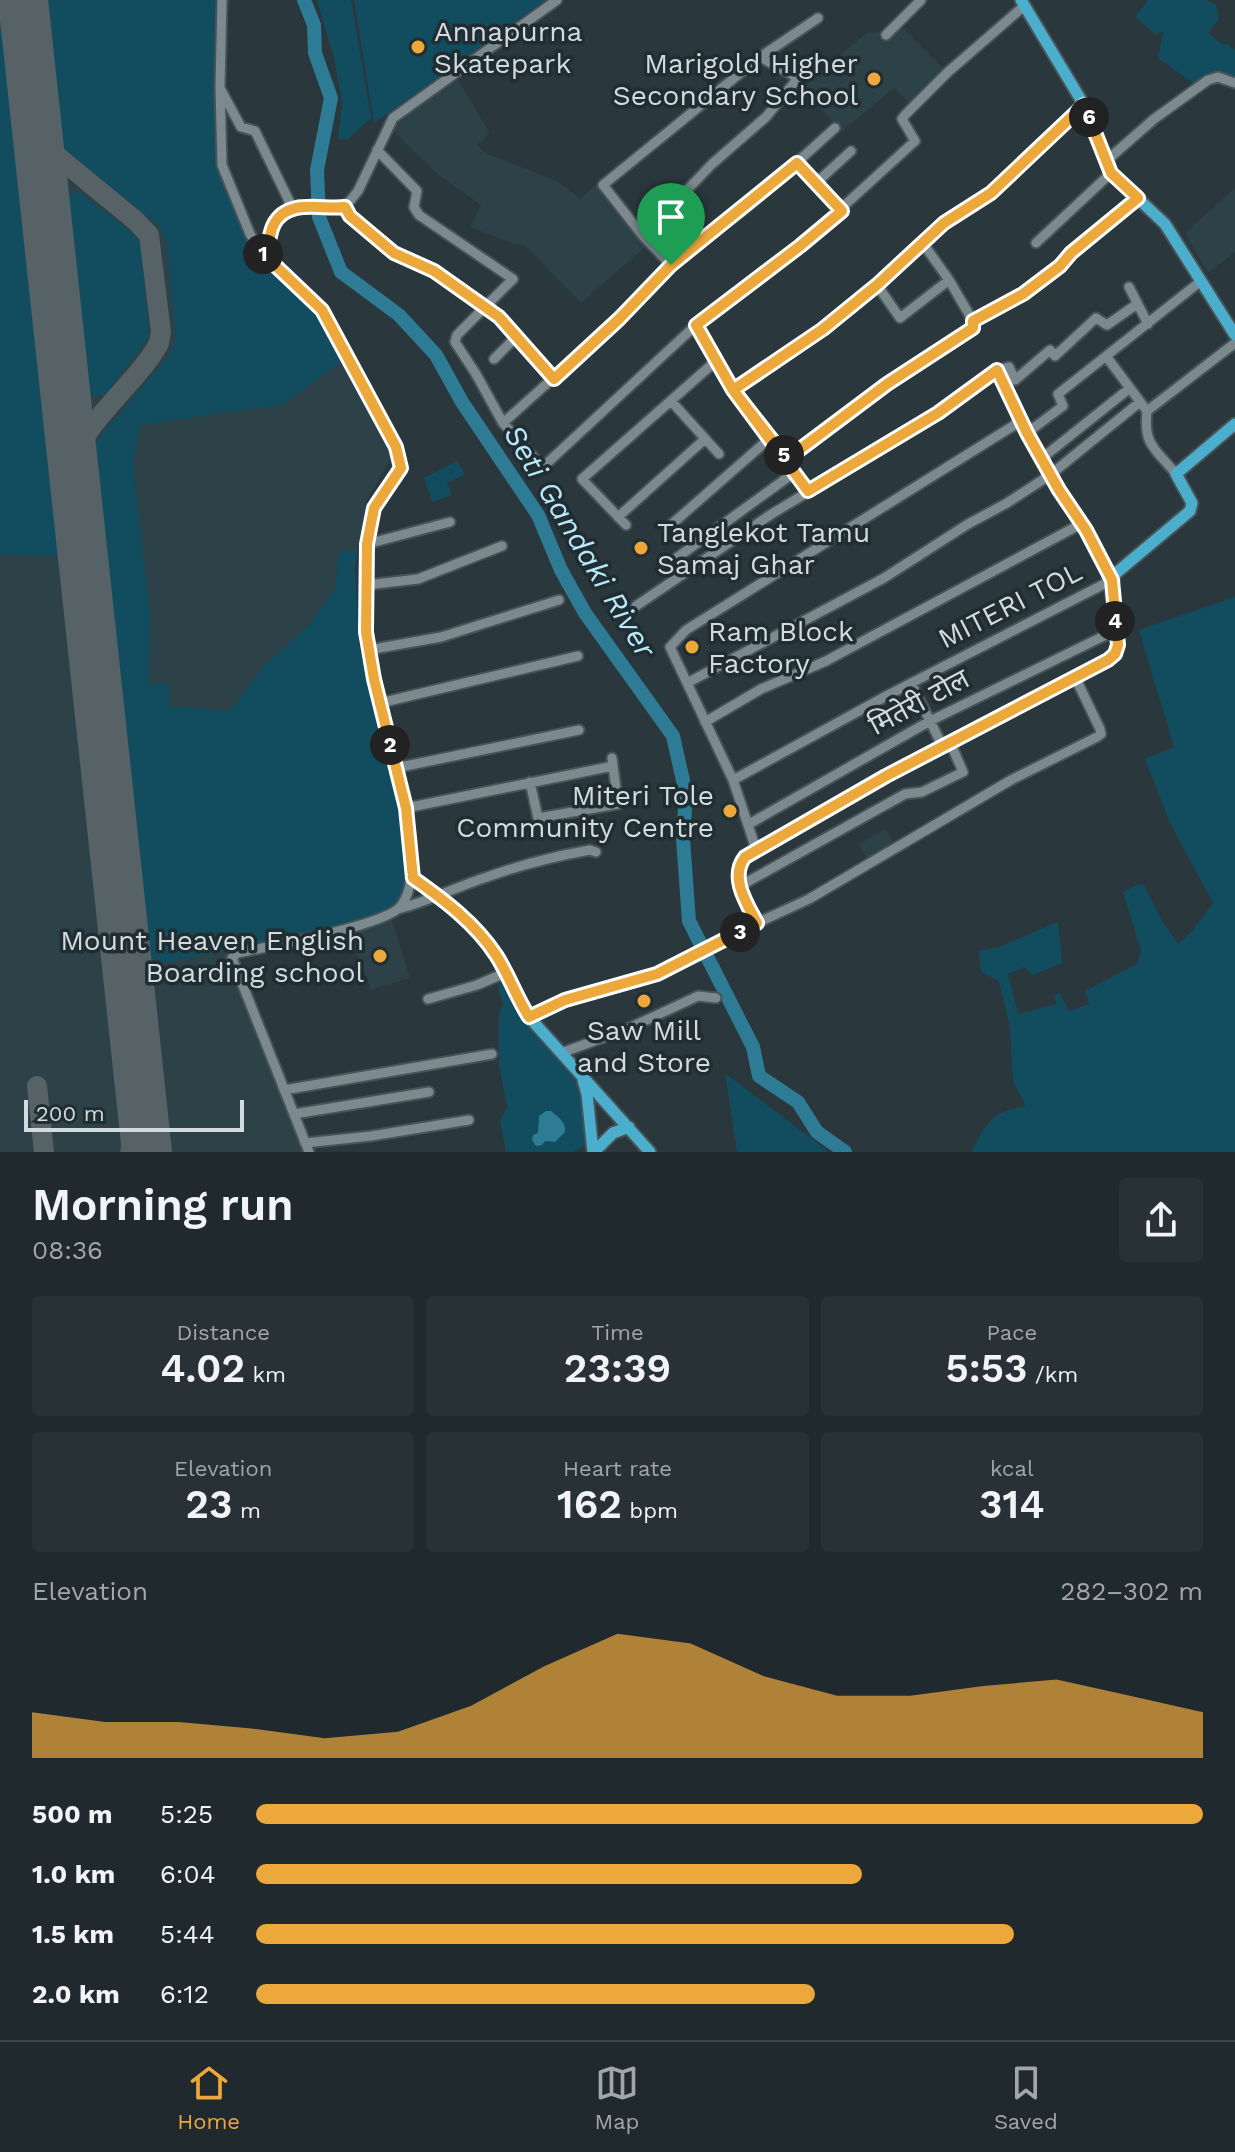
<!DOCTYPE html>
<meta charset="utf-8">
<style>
body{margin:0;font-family:"Work Sans","Noto Sans Devanagari",sans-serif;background:#283135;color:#f1f3f6;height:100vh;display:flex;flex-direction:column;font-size:30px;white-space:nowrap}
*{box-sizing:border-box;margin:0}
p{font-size:26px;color:#a2a6aa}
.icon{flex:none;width:44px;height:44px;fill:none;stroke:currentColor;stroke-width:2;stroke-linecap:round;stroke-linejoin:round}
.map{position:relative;height:1152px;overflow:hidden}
.sheet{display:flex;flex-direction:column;background:#20292d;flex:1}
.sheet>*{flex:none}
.scale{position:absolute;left:24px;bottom:20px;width:220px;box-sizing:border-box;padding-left:8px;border:4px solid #d3dbde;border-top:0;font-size:22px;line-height:28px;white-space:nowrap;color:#d3dbde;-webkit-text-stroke:6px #202d32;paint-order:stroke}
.pin{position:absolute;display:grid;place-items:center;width:68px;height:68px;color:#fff;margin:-82px -34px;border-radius:50% 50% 50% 0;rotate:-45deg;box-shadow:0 0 8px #0007}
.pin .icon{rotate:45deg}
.km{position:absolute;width:40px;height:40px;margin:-20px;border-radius:50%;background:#222;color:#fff;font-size:22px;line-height:40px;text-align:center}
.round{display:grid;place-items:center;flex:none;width:84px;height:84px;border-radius:8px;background:#283135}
.summary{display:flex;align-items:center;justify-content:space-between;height:136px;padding:0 32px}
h1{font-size:44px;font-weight:600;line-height:60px}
.figures{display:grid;grid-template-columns:repeat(3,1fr);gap:12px;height:136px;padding:8px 32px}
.figures div{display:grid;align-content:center;border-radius:8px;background:#283135;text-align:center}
.figures b{font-size:40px;font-weight:600}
.figures small{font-size:22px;font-weight:400}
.figures p{font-size:22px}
.chart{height:224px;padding:16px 32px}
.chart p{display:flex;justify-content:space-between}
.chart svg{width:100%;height:144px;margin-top:8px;fill:#eda83c;opacity:.7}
ul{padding:0 32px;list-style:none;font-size:26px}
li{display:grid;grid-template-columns:128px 96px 1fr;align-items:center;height:60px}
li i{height:20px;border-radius:10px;background:#eda83c}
.tabs{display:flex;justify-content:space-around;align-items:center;height:112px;border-top:2px solid #3d4549;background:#20292d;font-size:22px;color:#a2a6aa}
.tabs a{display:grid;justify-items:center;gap:4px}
.tabs .current{color:#eda83c}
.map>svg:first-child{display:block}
.built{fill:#2d4149}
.green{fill:#124d5f}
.water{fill:#2e7b96}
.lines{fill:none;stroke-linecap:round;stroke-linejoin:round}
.river{stroke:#2e7b96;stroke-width:14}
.taxiway{stroke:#566266;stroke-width:20}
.runway{stroke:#566266;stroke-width:50}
.minor-casing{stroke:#485357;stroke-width:13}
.major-casing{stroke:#485357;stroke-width:15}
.minor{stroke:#7c8a90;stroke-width:9}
.major{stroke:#4baecc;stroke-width:11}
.route-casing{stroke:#fff;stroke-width:16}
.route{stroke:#eda83c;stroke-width:10}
.poi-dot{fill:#eda83c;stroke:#202d32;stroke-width:3}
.labels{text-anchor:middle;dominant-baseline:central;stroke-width:7;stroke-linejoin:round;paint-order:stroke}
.poi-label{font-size:28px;fill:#d3dbde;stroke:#202d32;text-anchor:start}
.street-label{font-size:28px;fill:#d3dbde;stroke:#202d32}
.water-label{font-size:30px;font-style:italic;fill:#bae8fb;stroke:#202d32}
</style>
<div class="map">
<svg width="1235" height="1152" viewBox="0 0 1235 1152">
<rect width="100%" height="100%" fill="#2a373c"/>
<path class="built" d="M0,0H217L218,163L251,248L320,313L391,448L390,460L367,500L355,568L359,646L402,814V832L407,860L404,886L284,941L233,949L227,958L303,1152H0Z
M904,29L947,72L911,105L894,88L842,131L799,88L867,33Z
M457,78L490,133L477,145L487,154L557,181L581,199L596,184L645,247L581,303L524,245L514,244L470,227L481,205L436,173L389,127Z
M1235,188V252L1208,273L1185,233Z
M886,829L896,847L869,862L859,844Z
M391,917L410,978L371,990L349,935Z"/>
<path class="green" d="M0,0H5L65,556L0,555Z
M42,0H217L218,163L251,248L320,313L344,359L284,404L140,425L133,465L150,615L149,685L168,683L170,706L230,711L264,666L310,624L335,588L339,551H357L355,568L359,646L400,796L402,832L407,860L404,886L399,902L393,908L343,927L144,967L92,447L169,355L176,340L167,242L159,226L58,144Z
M317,0H351L371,118L348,139H338L342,102L334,58Z
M354,0H545L374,123Z
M1148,0H1207L1216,5L1219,19L1208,33L1223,45L1227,43L1235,50V76C1218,71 1207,74 1193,83L1158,58L1163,32L1155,34L1135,17Z
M79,192L133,233L141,244L149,336L107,393C97,398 88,396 82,387L62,207L68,195Z
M457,461L465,474L447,483L452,495L432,502L424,478Z
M1235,597V1152H972C986,1122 992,1112 1026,1106L1013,1082L1010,1028L999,981L981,972L979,951L999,947L1058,922L1062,963L1033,975L1024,967L1008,974L1018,1014L1057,1004L1054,996L1060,993L1069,1011L1089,1004L1085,991L1137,964L1141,951L1123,892L1137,885H1144L1161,919L1178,944L1193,930L1213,903L1170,823L1145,759L1174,747L1139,630Z
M501,981L530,1027L577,1083L588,1138L584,1146L573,1152H506L500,1121L507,1107L499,1065V1013L503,1005L498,988Z
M725,1073L829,1152H737Z"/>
<path class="water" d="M546,1111H551C557,1116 567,1123 565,1132L555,1142L545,1141L542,1145L536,1146L532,1140L533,1135L538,1133L539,1116Z"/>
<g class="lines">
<path class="river" d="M304,0L314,25L315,53L331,98L317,170L319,217L341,272L399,315L436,355L462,402L538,515L561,570L585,613L673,736L686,794L683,839L689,921L753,1047L759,1076L798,1102L817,1132L845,1152"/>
<path class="taxiway" d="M37,131L52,152L136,221L149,235L161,332L159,343C138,383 82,422 73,465
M37,1086L44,1152
M130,1152L140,1140L143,1120"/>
<path class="runway" d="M23,0L147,1152"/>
<g class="minor-casing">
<path id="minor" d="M222,0L220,87L222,165L250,234L261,252L322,310L396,447L401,468C395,481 382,489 376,502C363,530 364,597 366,629C368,691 440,860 400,907C383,926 267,947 237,953L232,958L309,1152
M886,35L921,0
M221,90L241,127L255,131L293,209
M377,150L417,191L414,207L419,215L513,279L457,335L455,342L476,374L503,423L538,462L545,465L696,325L800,246L915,141L902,119L905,115L948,72L1024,6
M1105,162L1154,119L1208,80L1218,77L1235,83
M797,163L842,211
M816,183L851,151
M643,236L712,164L766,117L798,78L760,57
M922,242L949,280L973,321
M1036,243L1111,173
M261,252C272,244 268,235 274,224C288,199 322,210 345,207
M671,265L643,236L603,185L760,57L818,18
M877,285L900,318L949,280
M1129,287L1148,324
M696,325L733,390L808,491
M1106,356L1147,411C1143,446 1156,449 1176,474
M494,359L517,336
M554,379L499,317L434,271L394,253L350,216L345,207L358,191L393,118L557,0
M733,390L823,329L877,285L944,223L991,193L1084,105
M671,401L719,454
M1147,411L1235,343
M503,423L619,319L671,265L753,202L835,128
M1027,433L1063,406L1058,394L1201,281
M787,459L887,384L973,328V321L1023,294L1060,266L1071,253L1138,198
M1041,459L1130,388
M618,517L705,439
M672,524L770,438
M626,525L582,479L717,360
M367,544L450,522
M678,577L671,562L795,472
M367,585L418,579L502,546
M636,606L770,515L938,413L997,370L1009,367L1015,380L1050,350L1055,356L1096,318L1107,325L1137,304
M368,650L441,637L559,600
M689,682L884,578L968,524L1007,503L1050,475L1140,402
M911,683L942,745
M380,703L578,656
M705,722L761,689L826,661L1081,524
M396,768L579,730
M733,780L888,695L1112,580L1086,530L1041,459L997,370
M530,782L538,818L618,804L612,758
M406,808L613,766
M749,824L930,721L1116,630
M756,849L733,780L670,647L686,630L1021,421
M413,878C444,900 475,923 496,955C509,975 516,997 529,1017
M740,886L905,794L922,792L963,772L950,742
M398,909C429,901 456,887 487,877C520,865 556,856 590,850L596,852
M757,923L809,899L1011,780L1097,737L1101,734L1100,729L1075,677
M428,999L477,985L505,973
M561,1053L627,1029L698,996L716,998
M284,1090L492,1054
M294,1114L429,1092
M305,1143L371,1136L469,1120"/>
</g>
<g class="major-casing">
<path id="major" d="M1021,0L1084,105L1111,173L1165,224L1235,335
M583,1080L587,1094L593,1152
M594,1152L613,1133L629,1127
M650,1152L529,1017L565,1000L657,974L757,923C747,904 729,877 745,857L886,776L1108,660L1115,654L1118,645L1111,588L1115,574L1190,511L1192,503L1176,474L1235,424"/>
</g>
<use href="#minor" class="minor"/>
<use href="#major" class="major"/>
</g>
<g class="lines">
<g class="route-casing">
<path id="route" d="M671,265L619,319L554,379L499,317L434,271L394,253L350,216L345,207C322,210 288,198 274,224C268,235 272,244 261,252L322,310L396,447L401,468L374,508L367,544L366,632L374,679L406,808L413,878C444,900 475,923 496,955C509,975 516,997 529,1017L565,1000L657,974L757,923C747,904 729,877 745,857L886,776L1108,660L1115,654L1118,645L1112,580L1086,530L1059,490L1027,433L997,370L938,413L808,491L733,390L823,329L877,285L944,223L991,193L1084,105L1111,173L1138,198L1071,253L1060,266L1023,294L973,321V328L887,384L787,459L733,390L696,325L800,246L842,211L797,163L671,265"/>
</g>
<use href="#route" class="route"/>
</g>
<g class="poi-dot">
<circle cx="418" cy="47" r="8"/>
<circle cx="874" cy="79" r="8"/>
<circle cx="641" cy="548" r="8"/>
<circle cx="692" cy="647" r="8"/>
<circle cx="730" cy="811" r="8"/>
<circle cx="380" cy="956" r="8"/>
<circle cx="644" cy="1001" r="8"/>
</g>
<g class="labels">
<g class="poi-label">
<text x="434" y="31">Annapurna<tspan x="434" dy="32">Skatepark</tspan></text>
<text x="858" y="63" text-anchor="end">Marigold Higher<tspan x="858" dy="32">Secondary School</tspan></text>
<text x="657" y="532">Tanglekot Tamu<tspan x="657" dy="32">Samaj Ghar</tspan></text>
<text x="708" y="631">Ram Block<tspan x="708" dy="32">Factory</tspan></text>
<text x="714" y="795" text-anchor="end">Miteri Tole<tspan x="714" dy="32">Community Centre</tspan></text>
<text x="364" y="940" text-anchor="end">Mount Heaven English<tspan x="364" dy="32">Boarding school</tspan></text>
<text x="644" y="1030" text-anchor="middle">Saw Mill<tspan x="644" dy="32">and Store</tspan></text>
</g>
<g class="street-label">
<text transform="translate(1010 605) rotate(-27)">MITERI TOL</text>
<text transform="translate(919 702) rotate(-28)">मितेरी टोल</text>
</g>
<g class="water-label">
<text transform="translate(580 541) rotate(59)">Seti Gandaki River</text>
</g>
</g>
</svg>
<div class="scale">200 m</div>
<div class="pin" style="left:671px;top:265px;background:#1e9e55"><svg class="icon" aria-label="arrive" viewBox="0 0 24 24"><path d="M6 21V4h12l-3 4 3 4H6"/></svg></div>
<b class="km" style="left:263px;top:254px">1</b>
<b class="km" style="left:390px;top:745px">2</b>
<b class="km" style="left:740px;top:932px">3</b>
<b class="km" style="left:1115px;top:621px">4</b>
<b class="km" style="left:784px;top:455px">5</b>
<b class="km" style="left:1089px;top:117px">6</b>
</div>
<section class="sheet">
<div class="summary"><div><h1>Morning run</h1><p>08:36</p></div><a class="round"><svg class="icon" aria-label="share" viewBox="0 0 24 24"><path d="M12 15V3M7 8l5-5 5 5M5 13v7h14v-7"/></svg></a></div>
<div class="figures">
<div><p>Distance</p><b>4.02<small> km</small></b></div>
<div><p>Time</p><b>23:39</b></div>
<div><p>Pace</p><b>5:53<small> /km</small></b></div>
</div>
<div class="figures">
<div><p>Elevation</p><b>23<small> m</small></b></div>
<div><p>Heart rate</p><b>162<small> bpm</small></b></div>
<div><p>kcal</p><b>314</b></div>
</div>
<div class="chart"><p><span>Elevation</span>282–302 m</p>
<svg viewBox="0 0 160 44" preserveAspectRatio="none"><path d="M0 44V30L10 33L20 33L30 35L40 38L50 36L60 28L70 16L80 6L90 9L100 19L110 25L120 25L130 22L140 20L150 25L160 30V44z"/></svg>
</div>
<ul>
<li><b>500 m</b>5:25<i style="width:100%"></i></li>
<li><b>1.0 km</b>6:04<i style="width:64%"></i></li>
<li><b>1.5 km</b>5:44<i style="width:80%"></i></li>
<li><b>2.0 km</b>6:12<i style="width:59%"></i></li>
</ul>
</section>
<nav class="tabs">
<a class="current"><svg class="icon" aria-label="home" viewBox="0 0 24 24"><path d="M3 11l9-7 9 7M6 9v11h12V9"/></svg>Home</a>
<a><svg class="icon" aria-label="map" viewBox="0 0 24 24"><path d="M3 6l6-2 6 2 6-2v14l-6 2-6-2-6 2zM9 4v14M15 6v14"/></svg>Map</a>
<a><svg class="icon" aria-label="saved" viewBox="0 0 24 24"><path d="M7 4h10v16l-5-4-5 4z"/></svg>Saved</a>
</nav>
